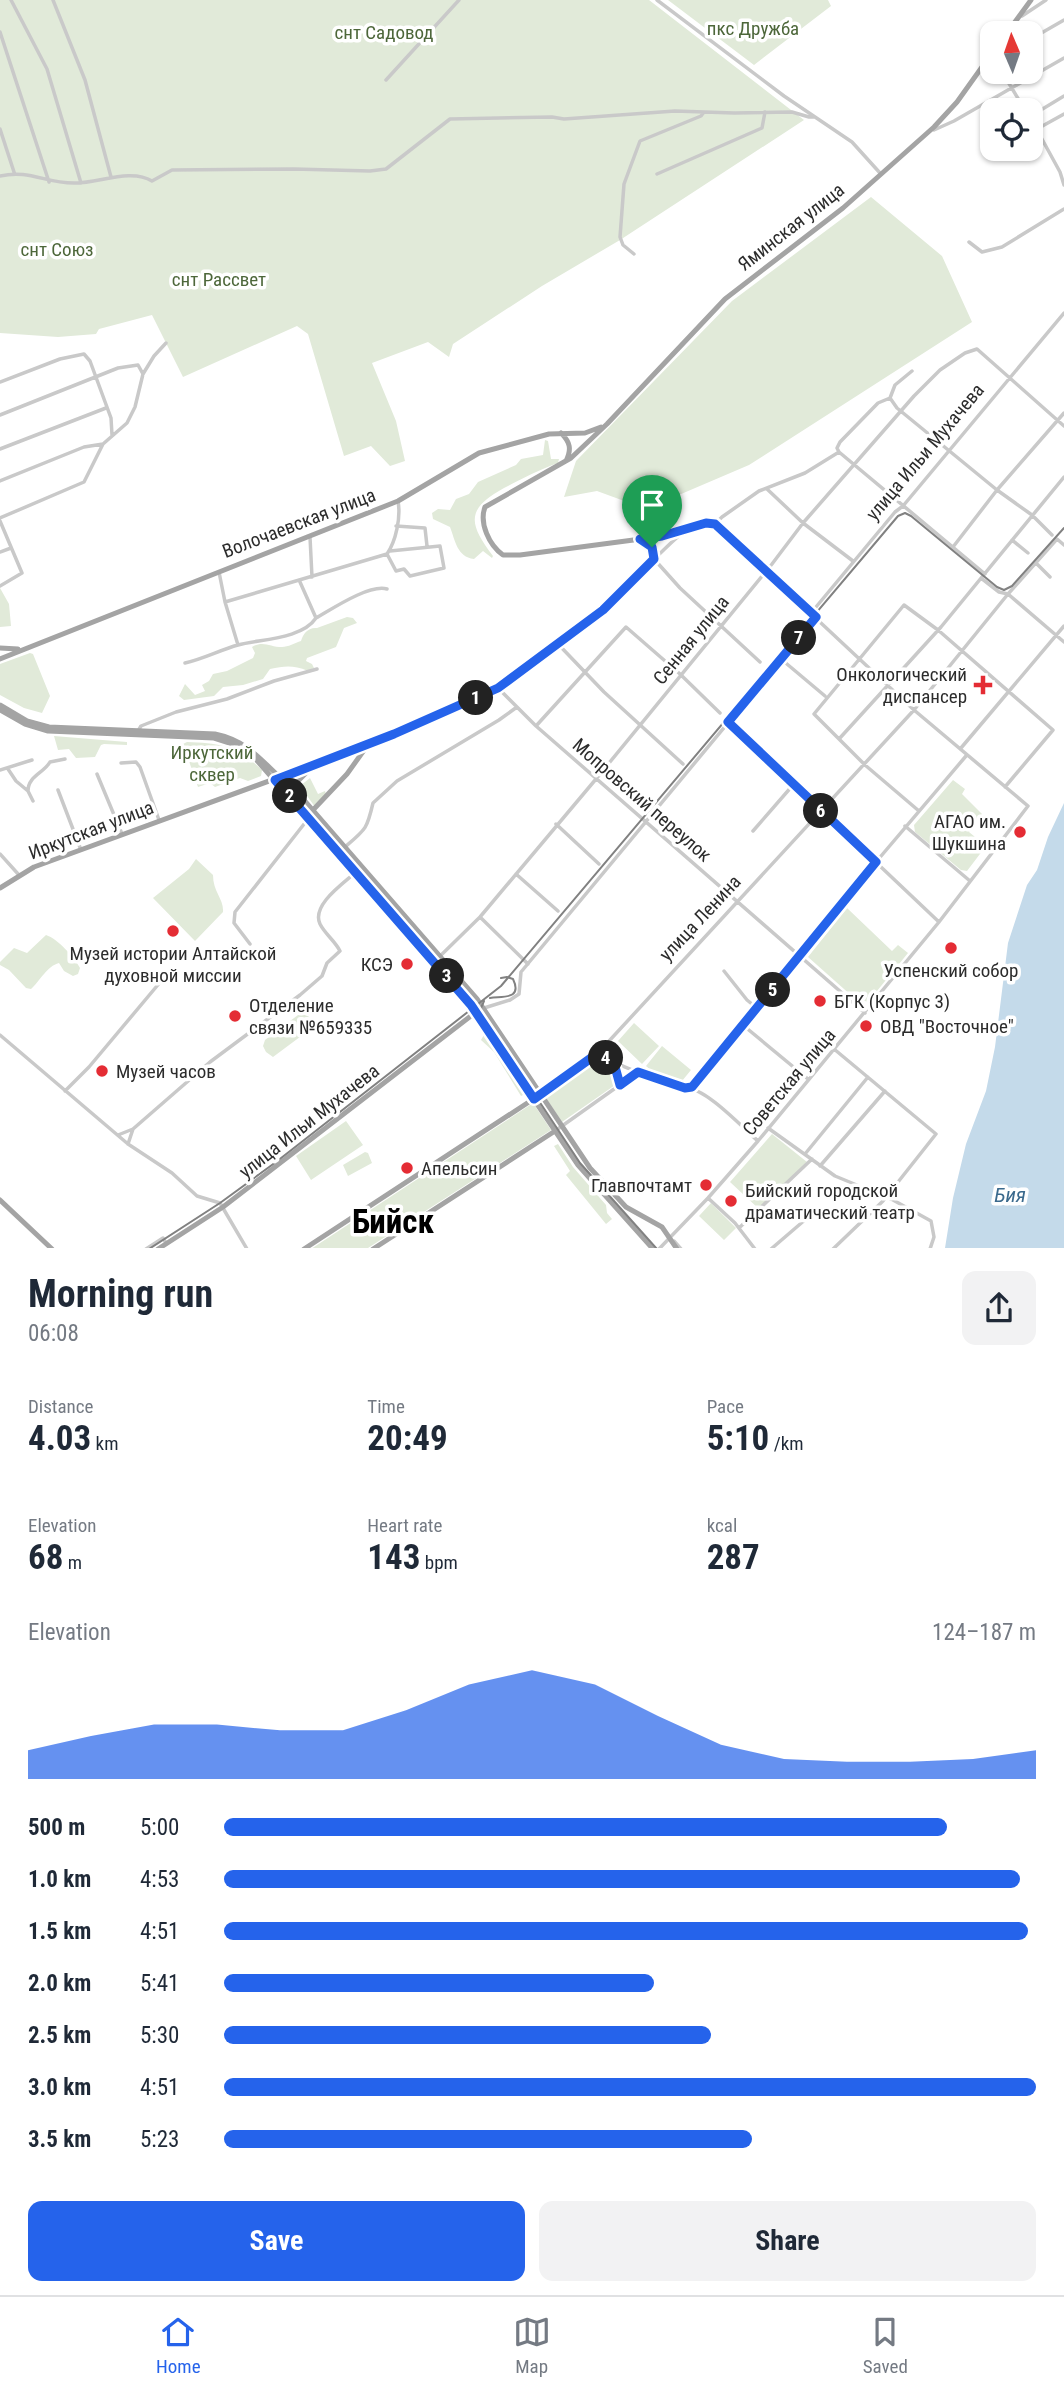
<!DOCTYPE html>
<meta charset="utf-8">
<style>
body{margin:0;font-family:"Roboto Condensed",sans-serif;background:#f2f2f3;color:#1f2937;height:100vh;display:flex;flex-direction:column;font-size:26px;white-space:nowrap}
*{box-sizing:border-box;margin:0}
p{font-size:23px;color:#747a83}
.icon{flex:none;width:38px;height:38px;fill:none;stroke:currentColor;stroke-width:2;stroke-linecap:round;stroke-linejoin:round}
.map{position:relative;height:1248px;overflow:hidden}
.drawer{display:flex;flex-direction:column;background:#fff;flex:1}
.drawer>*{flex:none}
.needle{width:46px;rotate:358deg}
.tools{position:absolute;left:980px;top:21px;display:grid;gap:14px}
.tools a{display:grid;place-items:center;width:63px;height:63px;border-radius:14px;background:#fff;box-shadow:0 2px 5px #0004;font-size:35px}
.pin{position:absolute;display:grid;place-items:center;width:60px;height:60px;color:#fff;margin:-72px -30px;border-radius:50% 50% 50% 0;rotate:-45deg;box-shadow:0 0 7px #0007}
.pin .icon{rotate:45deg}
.km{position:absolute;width:35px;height:35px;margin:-18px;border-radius:50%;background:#222;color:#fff;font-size:19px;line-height:35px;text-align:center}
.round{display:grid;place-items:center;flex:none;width:74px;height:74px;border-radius:14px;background:#f2f2f3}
.head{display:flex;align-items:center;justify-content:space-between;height:119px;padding:0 28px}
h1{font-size:38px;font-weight:700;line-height:52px}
.figures{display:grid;grid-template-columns:repeat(3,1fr);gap:10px;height:119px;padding:7px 28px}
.figures div{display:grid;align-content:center}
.figures b{font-size:35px;font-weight:700}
.figures small{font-size:19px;font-weight:400}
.figures p{font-size:19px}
.chart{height:196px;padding:14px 28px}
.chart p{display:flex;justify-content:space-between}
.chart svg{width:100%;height:126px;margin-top:7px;fill:#2563eb;opacity:.7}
.action{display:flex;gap:14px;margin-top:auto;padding:14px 28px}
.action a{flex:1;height:80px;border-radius:14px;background:#2563eb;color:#fff;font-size:28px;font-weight:700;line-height:80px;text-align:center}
.action a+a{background:#f2f2f3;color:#1f2937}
ul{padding:0 28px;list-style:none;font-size:23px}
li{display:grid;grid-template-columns:112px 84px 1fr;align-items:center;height:52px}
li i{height:18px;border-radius:9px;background:#2563eb}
.tab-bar{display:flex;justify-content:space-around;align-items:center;height:98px;border-top:2px solid #e0e1e3;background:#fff;font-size:19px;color:#747a83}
.tab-bar a{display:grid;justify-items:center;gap:4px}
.tab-bar .current{color:#2563eb}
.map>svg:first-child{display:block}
.green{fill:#e1ead9}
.water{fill:#c4daea}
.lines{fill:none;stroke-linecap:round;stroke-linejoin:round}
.minor{stroke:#c9c9c9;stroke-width:3.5}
.major{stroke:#a4a4a4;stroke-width:5}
.tram{stroke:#818181;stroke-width:2}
.route-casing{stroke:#fff;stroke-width:14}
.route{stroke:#2563eb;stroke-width:9}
.poi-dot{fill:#e42c34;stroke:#fff;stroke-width:2.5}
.labels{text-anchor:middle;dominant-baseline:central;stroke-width:7;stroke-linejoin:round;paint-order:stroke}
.park-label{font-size:19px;fill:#4d673a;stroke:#fff}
.street-label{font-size:19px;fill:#2c2c2c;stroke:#fff}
.poi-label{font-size:19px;fill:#2c2c2c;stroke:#fff;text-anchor:start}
.water-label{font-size:21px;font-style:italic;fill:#3b6a8d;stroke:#fff}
.town-label{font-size:33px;font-weight:bold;fill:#000;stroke:#fff}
</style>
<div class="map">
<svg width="1064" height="1249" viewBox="0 0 1064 1249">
<rect width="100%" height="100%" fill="#fff"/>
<path class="green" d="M0,0H649L804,120L620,240L542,286L453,344L449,357L428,342L372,363L396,421L405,461L390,466L371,446L344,456L308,334L297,326L183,377L152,315L99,329L96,334L58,337L0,333Z
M668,0H828L831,6L754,65Z
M871,197L942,256L972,322L749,465L646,509L597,491L564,497L576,461L732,301Z
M545,440L548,441L551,459H559L558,463C538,470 522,479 504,488C466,509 468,523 493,556L492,558L483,551L474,559C457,557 455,540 450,527L433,519L432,513L438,509L450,510L456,499L469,494L478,482L516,465L521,459L543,455Z
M0,588L9,604L11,626L0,627Z
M347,617L353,618L357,623L344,628L336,647L307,658L306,661L312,664L314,668L308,671C293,665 285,666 270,669L263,679L243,685L223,687L214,696L184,700L179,696L185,684L195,695L205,691L202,685L209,681L213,674L227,671L253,658L255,653L252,647C263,640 270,647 282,647C288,647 295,643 301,641C303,634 308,627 317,628Z
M30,653L33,654L50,696L42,713L24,708L0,695V664Z
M54,736L127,742V745L104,744L101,745L95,757L76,758L69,749L58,750Z
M187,742C220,743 237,746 262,770L261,776L248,781L240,778L215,787L210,783L198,787L183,744Z
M310,778L318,794L325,791L326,794L315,807L300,786Z
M953,780L965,789L962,794L982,814L969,832L986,846L967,871L961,870L915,832L914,825Z
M297,796L437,955L434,957L295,798Z
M196,859L213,875C213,892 224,899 223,912L195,941L153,898L189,869Z
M847,908L892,951L898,945L908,953L868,1002L853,997L808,957Z
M46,935C58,939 74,957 80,968L78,974L73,976L64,971L59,963C47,966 40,981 31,989L26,988L9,970L0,965V962L14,948L27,953Z
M304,1014L311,1018L312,1025H316L273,1057L266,1052L263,1046L265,1040L298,1015Z
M634,1023L659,1046L642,1064L618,1041Z
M485,1033L492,1039L527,1093L521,1096L494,1052L481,1040Z
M662,1046L691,1070L682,1081L656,1075L646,1066Z
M597,1059L603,1060L618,1076V1083L562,1122L544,1095Z
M533,1103L551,1130L368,1248L311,1249Z
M346,1121L363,1145L311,1180L296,1156Z
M772,1134L807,1162L759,1209L730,1182Z
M558,1144L573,1167L606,1205L607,1213L612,1219L606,1224L566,1175L570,1171L554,1146Z
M365,1152L368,1153L372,1163L348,1176L343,1165Z
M711,1203L736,1228L724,1240L699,1216Z"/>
<path class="water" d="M1064,803V1248H945L953,1198L966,1144L986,1091L995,1047L1008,943L1027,885L1037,870L1048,837Z"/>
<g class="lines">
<path class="minor" d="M11,0L47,69L81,183
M53,0L85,80L111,177
M657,0L784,96L852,142L880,173
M1022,16L1046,0
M0,32L49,182
M1031,39L1064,20
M1002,72L1025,110
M386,80L459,0
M1031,116L1064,96
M1031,119L1060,172L1064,185
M0,129L14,172
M1037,129L1064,114
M934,130L954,121L1064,58
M657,174L762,128L765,112
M0,176C30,169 46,184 76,183C99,183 131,168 152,181L172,170L294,169L370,171L386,169L450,119L552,117L564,119L675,111L734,113L792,112L809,117H815
M969,242L982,252L1002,247L1064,209
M634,254L623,245L620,237L624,184L640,141L701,116L704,112
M0,382L60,359L84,354L90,361L111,418L112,435
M890,398L897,408L997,490L1032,515L1052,535
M0,415L118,368L138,365L143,374
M0,449L106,408
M839,452L985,574
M0,481L84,447L103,444
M767,489L803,523L853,561
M0,518L84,482L103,444L127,423L135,407L143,374L154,356L166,343
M0,521L22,573L0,586
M715,524L722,517L759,491L805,473L839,452L837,448L840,442L878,403L890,398L895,385L912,371
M715,524C691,517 670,545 654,559L680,588L760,662
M396,526L425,528L427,546
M310,537L312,577
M642,539L683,531
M1012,540L1028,553
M953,547L997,490L1064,413
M0,552L11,548
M387,554L396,571L404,569L410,576L444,568L440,546L390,551
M1036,563L1050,577
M219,572L225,602L238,645
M981,578L999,592L1008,594L1064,642
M225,602L387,554C396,541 401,517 398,501
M811,613L895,512L903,506L1064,313
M316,618C332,609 369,584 387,589
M558,644L604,692L683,764
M781,659L825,696
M185,663C203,659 220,650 238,645C261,639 302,639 316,618L300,582
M498,688L536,726L865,1013
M728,722L939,922
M536,726L626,627L680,674L720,713
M138,731L141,726L176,712L227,699L274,681L317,669
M839,739L941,627L1064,477
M961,748L1064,626
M121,763L136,762L140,767L159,820
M8,769L16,781L28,791
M0,770L32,760
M97,774L122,834
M58,790L81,850
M33,801L28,791C28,776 44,773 50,762L65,759
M919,811L865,765L814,714L904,605L938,630L1053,730L1005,787
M556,824L599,864
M905,826L970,881
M753,831L793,785
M345,847C366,829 367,829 373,803L397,781L499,720L517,707
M0,854L19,875
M516,874L558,911
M480,917L528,964
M250,944L234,923L235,912L308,819
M434,962L480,917L596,779L772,564L803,523L914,396L940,370L965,353L977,349L1064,426
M724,971L747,1000L758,1009
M484,1008L510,1000L519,994L521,972L816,617
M744,1026L808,1079
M0,1035L128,1144L172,1173L197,1196L220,1203L247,1249
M598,1053C625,1070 655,1078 685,1088C704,1086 743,1128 758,1141
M615,1064L620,1085
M692,1087L876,862L966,756
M65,1091L89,1067L167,974
M541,1094L598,1053L914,710L1008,594L1057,539L1064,545
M768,1128L835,1176L893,1200L931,1221L934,1237L930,1249
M133,1129L210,1062L300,995L322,976L327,963L340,951C335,941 325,934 320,924C311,905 344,883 356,872
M555,1131L638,1072
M118,1135L133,1129L128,1144
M805,1154L868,1077
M820,1166L885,1091
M708,1198L735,1223L755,1249
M739,1228L812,1159
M674,1241L681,1249
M146,1249L163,1238L166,1243
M659,1249L708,1198L758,1141L939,922L1028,806L914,710L715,524
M771,1249L806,1219
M833,1249L883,1201L936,1134L834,1049"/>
<path class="major" d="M1007,33L1031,0
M561,433C570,442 572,449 566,461
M0,648L18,649
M0,659L398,501L479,453L549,434L585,433L601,427
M0,705L27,721L49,727L215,734C254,742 266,769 296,791L477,999L590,1168L626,1207L662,1227L677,1249
M0,710L25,724L48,731L214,738L239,746L253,756L470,1004L578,1165L653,1249
M296,791L297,782L311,768
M313,810L347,774L367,746
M0,888L34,867L351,751L487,693L498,688L602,610L654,559C654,548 650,545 641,539L520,555H503C489,545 479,523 485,507L571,458L607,424L725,299L843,208L934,127L957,102L992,53
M0,1200L52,1249
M158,1249L223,1207L476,1012
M304,1249L535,1098
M373,1249L555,1131"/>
<path class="tram" d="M490,998C502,996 523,1000 513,979L507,977L501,978
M484,1001L481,1008L482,1015L580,1163L657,1249
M149,1249L220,1203L276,1162L501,986L898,516L905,513L911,516L997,587L1004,590L1012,586L1064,528"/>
</g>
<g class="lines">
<g class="route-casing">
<path id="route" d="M706,523L715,524L816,617L728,722L876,862L692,1087L685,1088L638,1072L620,1085L614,1063L598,1053L534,1099L471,1005L275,780L394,734L498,688L603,610L654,559L652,547L640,539L662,536Z"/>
</g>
<use href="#route" class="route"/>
</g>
<g class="poi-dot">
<path d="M979.5 674.5h7v7h7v7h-7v7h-7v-7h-7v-7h7z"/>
<circle cx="1020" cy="832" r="7"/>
<circle cx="173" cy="931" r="7"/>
<circle cx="951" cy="948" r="7"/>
<circle cx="407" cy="964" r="7"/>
<circle cx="820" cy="1001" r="7"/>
<circle cx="235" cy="1016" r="7"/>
<circle cx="866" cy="1026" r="7"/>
<circle cx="102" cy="1071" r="7"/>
<circle cx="407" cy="1168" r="7"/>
<circle cx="706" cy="1185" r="7"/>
<circle cx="731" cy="1201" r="7"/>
</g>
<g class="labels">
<g class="park-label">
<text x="753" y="28">пкс Дружба</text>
<text x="384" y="32">снт Садовод</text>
<text x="57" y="249">снт Союз</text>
<text x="219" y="279">снт Рассвет</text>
<text x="212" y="752">Иркутский<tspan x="212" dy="22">сквер</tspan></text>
</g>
<g class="street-label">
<text transform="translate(791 227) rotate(-38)">Яминская улица</text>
<text transform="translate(925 452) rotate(-50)">улица Ильи Мухачева</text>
<text transform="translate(299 523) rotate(-21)">Волочаевская улица</text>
<text transform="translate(691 640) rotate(-51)">Сенная улица</text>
<text transform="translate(642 800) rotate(41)">Мопровский переулок</text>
<text transform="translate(91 830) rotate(-21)">Иркутская улица</text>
<text transform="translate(700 918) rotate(-47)">улица Ленина</text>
<text transform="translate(789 1082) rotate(-50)">Советская улица</text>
<text transform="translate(309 1121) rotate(-38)">улица Ильи Мухачева</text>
</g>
<g class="poi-label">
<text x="967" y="674" text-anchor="end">Онкологический<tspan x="967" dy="22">диспансер</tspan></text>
<text x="1006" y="821" text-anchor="end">АГАО им.<tspan x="1006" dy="22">Шукшина</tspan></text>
<text x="173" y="953" text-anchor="middle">Музей истории Алтайской<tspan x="173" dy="22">духовной миссии</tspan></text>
<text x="393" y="964" text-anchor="end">КСЭ</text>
<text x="951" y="970" text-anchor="middle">Успенский собор</text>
<text x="834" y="1001">БГК (Корпус 3)</text>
<text x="249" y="1005">Отделение<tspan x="249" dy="22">связи №659335</tspan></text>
<text x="880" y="1026">ОВД "Восточное"</text>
<text x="116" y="1071">Музей часов</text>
<text x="421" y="1168">Апельсин</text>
<text x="692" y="1185" text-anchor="end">Главпочтамт</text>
<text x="745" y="1190">Бийский городской<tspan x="745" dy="22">драматический театр</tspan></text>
</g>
<g class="water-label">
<text x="1010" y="1195">Бия</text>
</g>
<g class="town-label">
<text x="393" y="1221">Бийск</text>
</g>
</g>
</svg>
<div class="tools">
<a><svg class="needle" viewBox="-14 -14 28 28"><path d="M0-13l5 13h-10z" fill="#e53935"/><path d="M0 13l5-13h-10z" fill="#747a83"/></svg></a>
<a><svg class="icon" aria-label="locate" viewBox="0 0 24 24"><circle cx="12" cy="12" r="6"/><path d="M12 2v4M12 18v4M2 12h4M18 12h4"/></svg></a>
</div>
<div class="pin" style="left:652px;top:547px;background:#1e9e55"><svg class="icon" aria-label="arrive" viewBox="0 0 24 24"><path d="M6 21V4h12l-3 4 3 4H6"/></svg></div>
<b class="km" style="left:476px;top:698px">1</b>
<b class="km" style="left:290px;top:796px">2</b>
<b class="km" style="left:447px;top:976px">3</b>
<b class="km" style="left:606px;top:1058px">4</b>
<b class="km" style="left:773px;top:990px">5</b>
<b class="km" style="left:821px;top:811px">6</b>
<b class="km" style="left:799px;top:638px">7</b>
</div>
<section class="drawer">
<div class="head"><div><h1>Morning run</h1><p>06:08</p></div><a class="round"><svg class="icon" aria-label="share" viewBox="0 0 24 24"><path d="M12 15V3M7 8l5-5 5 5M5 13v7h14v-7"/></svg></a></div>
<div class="figures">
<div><p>Distance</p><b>4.03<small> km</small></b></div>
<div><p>Time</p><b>20:49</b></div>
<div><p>Pace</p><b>5:10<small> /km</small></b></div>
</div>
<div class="figures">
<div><p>Elevation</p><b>68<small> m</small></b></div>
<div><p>Heart rate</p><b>143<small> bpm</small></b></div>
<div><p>kcal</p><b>287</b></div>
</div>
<div class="chart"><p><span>Elevation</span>124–187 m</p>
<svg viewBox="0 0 160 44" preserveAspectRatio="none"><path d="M0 44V34L10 29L20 25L30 25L40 27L50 27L60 20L70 11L80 6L90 11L100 22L110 32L120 37L130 38L140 38L150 37L160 34V44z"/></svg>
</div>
<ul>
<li><b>500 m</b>5:00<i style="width:89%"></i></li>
<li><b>1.0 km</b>4:53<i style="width:98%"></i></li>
<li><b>1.5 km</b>4:51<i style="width:99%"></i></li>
<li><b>2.0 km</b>5:41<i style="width:53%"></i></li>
<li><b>2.5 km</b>5:30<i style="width:60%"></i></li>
<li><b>3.0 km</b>4:51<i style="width:100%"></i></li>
<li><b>3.5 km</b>5:23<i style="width:65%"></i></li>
</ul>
<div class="action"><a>Save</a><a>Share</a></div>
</section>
<nav class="tab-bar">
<a class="current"><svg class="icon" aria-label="home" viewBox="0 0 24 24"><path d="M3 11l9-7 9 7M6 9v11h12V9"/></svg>Home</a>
<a><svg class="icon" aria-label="map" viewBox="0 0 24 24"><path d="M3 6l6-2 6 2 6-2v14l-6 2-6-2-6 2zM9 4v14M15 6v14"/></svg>Map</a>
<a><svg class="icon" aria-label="saved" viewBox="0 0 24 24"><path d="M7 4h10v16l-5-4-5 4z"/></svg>Saved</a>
</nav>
